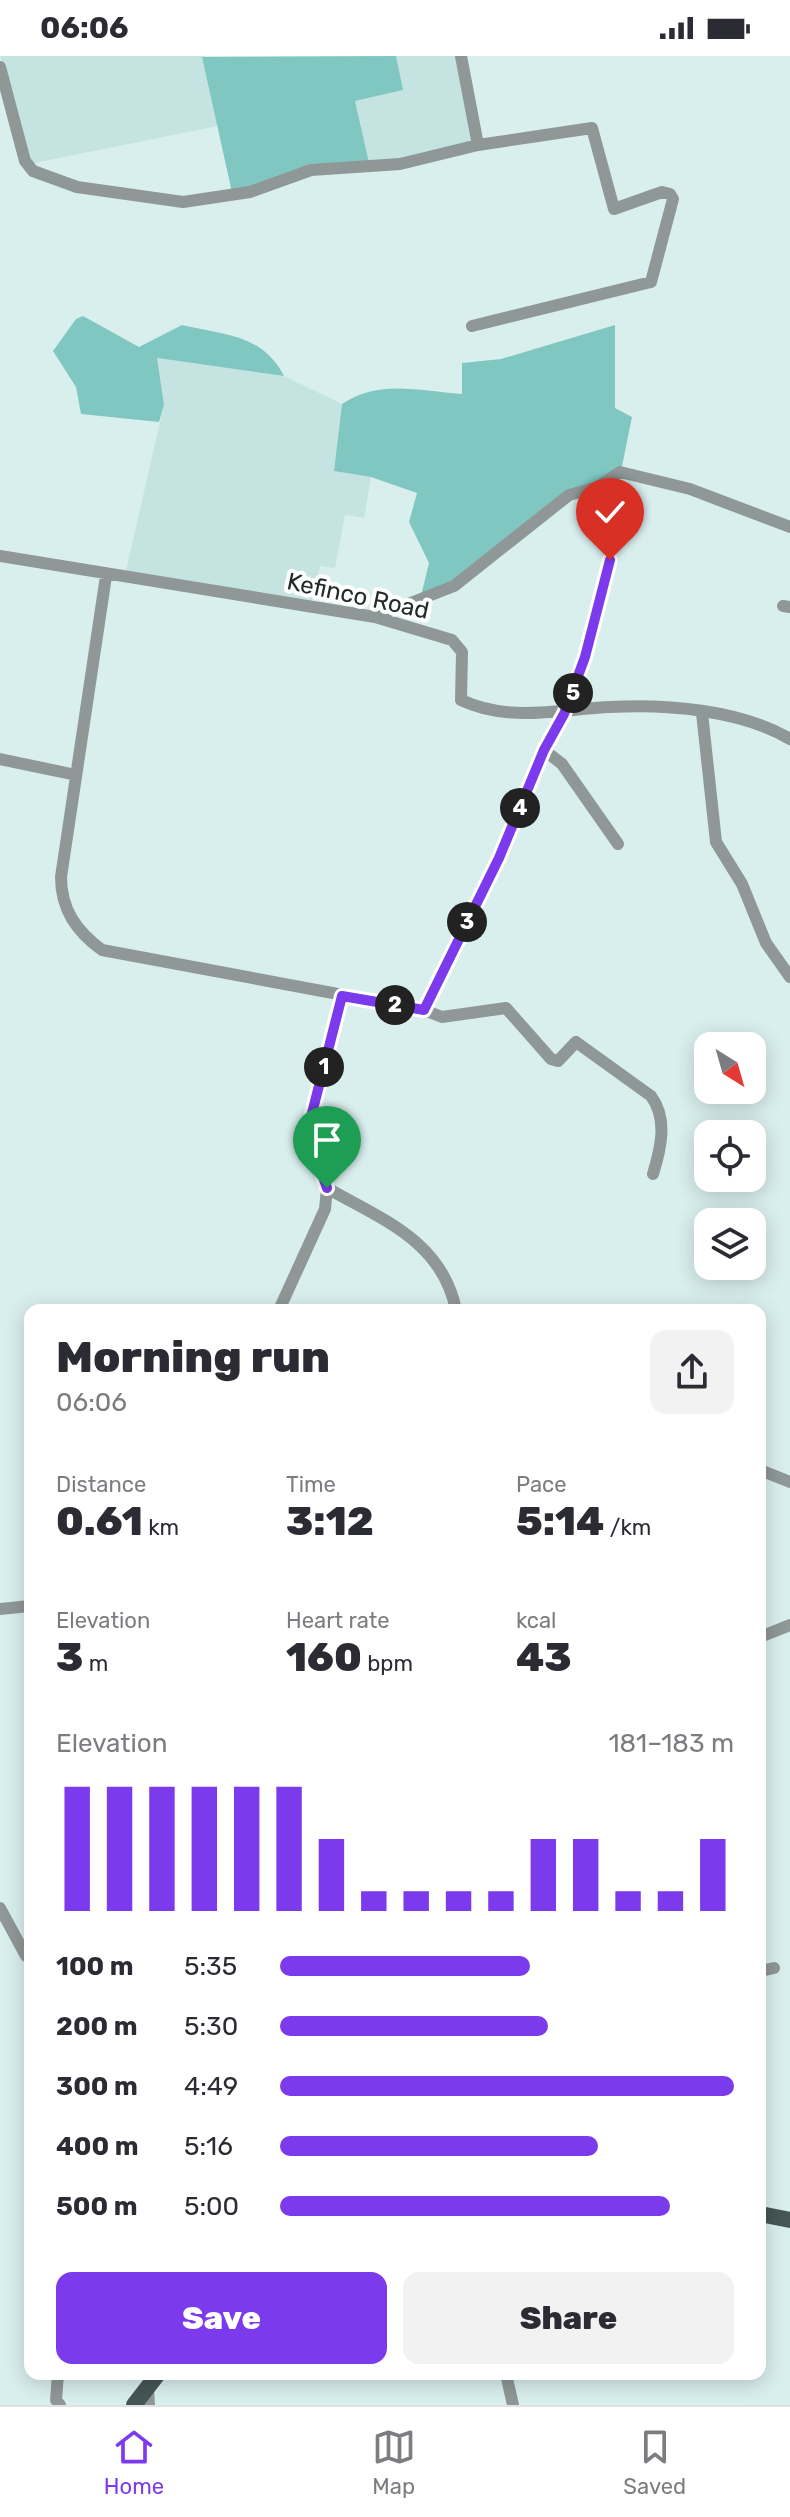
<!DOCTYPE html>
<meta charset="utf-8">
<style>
body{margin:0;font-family:Rubik,sans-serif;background:#f2f2f3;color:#2b2b33;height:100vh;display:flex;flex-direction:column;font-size:30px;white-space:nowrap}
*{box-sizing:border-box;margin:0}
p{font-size:26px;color:#7c7c81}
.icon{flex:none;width:44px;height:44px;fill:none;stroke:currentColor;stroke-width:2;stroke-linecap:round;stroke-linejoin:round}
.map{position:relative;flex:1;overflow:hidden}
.sheet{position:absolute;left:24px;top:1248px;width:742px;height:1076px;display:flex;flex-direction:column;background:#fff;border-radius:16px;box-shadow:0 4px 20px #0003}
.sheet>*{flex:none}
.needle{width:52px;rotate:143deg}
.tools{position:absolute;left:694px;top:976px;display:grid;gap:16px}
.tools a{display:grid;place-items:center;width:72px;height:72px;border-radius:16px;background:#fff;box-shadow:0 4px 20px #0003;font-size:40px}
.pin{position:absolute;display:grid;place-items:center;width:68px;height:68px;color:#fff;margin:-82px -34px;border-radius:50% 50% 50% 0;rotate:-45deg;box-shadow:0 0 8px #0007}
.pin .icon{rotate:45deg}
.km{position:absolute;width:40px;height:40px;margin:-20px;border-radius:50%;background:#222;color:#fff;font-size:22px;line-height:40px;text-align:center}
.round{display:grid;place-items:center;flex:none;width:84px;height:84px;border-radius:16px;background:#f2f2f3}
.overview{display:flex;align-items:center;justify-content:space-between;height:136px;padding:0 32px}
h1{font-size:44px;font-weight:800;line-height:60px}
.figures{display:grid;grid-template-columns:repeat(3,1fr);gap:12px;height:136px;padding:8px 32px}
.figures div{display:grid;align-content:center}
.figures b{font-size:40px;font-weight:800}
.figures small{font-size:22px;font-weight:400}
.figures p{font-size:22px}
.chart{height:224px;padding:16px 32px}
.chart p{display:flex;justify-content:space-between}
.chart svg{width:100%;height:144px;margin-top:8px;stroke:#7c3aed;stroke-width:6}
.button{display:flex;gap:16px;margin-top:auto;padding:16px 32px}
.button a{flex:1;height:92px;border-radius:16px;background:#7c3aed;color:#fff;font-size:32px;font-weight:800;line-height:92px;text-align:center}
.button a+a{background:#f2f2f3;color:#2b2b33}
ul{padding:0 32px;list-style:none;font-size:26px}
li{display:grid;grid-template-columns:128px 96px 1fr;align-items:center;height:60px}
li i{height:20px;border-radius:10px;background:#7c3aed}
.status{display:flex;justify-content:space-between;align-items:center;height:56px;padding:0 40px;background:#fff;direction:ltr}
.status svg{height:22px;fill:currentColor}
.menu{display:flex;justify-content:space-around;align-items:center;height:112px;border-top:2px solid #e1e1e2;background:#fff;font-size:22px;color:#7c7c81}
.menu a{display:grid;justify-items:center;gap:4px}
.menu .active{color:#7c3aed}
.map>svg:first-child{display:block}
.built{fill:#c4e3e1}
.green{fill:#80c7c2}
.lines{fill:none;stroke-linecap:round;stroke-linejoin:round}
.minor{stroke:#8f9897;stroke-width:12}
.major{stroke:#465655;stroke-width:16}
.route-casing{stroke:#fff;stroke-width:16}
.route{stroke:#7c3aed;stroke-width:10}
.labels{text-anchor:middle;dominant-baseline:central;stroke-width:8;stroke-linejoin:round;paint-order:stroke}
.street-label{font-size:24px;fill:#232b2a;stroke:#fff}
</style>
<div class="status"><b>06:06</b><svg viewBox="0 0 49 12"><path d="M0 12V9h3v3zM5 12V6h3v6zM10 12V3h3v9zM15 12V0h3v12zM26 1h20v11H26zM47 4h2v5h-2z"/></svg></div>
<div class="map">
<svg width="790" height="2349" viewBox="0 0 790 2349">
<rect width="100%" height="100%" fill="#d9efee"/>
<path class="built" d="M0,0H207L202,1L218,70L29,108Z
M396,0H459L479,90L370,111L355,45L402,34Z
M156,302L284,320L342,348L334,415L371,421L364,462L345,459L335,512L320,510L311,551L124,523L164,349Z"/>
<path class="green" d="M396,0L403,34L355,45L370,111L324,112L233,141L202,1Z
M83,260L139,291L182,269C225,279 262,278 284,320L157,302L164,349L159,366L81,358L76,331L53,295L76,263Z
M615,269V352L632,361L620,420L569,441L419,548L429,507L409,466L417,437L371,421L334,415L342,348C379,323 420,335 462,338V307L501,303Z"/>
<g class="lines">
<path class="minor" d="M461,0L478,89
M0,11L25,105L33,115L77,131L183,146L250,136L311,114L400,108L478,89L592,72L614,153L662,136L670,138L673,143L651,226L472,270
M0,500L375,561L452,584L462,596L461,644C510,667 560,653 611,651C667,648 741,654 790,683
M106,520L61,821C61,853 76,875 102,894L424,954L442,961L506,952L551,1003L558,1005L576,986L651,1040C668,1063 661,1092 653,1118
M783,550L790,551
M375,561L454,530L569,439L598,431L620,416L690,433L790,471
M702,657L716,786L742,828L766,887L790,921
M544,694L562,708L618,788
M0,703L76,719
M424,954L499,802L544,694L564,658L585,601L610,504
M327,1132C383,1164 442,1185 456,1254
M279,1254L325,1153L327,1132L311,1087V1061L342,940
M760,1414L790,1426
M0,1553L30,1550
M760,1581L790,1569
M0,1852L26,1900
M760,1915L774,1912
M58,2318L56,2344L60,2349
M506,2318L513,2349
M148,2331L149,2349"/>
<path class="major" d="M760,2158L790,2164
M134,2349L158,2318"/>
</g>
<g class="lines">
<g class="route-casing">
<path id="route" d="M327,1132L311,1087V1061L342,940L424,954L499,802L544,694L564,658L585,601L610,504"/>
</g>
<use href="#route" class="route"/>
</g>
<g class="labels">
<g class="street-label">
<text transform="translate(358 540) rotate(12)">Kefinco Road</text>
</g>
</g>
</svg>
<div class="tools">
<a><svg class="needle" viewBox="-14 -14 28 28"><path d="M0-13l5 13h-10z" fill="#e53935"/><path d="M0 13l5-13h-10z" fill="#7c7c81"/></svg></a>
<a><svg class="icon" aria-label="locate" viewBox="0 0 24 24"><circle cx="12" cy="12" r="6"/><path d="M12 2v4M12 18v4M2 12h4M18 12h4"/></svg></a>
<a><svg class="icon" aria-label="layers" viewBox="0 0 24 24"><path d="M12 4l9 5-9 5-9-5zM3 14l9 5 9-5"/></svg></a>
</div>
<div class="pin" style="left:327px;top:1132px;background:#1e9e55"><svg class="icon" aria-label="arrive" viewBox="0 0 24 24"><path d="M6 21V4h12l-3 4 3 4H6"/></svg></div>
<div class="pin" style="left:610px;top:504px;background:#d93025"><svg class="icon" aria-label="check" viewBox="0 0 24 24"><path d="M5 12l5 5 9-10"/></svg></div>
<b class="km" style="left:324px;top:1011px">1</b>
<b class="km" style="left:395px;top:949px">2</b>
<b class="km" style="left:467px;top:866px">3</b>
<b class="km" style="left:520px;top:752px">4</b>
<b class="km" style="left:573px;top:637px">5</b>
<section class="sheet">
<div class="overview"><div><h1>Morning run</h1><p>06:06</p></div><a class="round"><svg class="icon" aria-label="share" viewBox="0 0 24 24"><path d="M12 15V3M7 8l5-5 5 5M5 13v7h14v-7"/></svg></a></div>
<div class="figures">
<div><p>Distance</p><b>0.61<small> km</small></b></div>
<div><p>Time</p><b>3:12</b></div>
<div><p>Pace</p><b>5:14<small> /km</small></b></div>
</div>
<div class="figures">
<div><p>Elevation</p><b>3<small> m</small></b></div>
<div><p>Heart rate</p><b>160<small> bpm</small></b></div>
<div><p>kcal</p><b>43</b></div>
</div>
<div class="chart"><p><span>Elevation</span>181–183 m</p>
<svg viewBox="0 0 160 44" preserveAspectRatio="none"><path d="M5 44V6M15 44V6M25 44V6M35 44V6M45 44V6M55 44V6M65 44V22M75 44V38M85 44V38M95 44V38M105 44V38M115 44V22M125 44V22M135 44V38M145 44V38M155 44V22"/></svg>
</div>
<ul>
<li><b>100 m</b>5:35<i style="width:55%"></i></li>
<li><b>200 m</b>5:30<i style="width:59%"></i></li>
<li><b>300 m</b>4:49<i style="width:100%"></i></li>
<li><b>400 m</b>5:16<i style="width:70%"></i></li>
<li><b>500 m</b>5:00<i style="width:86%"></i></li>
</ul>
<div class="button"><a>Save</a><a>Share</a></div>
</section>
</div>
<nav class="menu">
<a class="active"><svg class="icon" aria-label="home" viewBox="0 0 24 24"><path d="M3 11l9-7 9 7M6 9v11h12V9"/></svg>Home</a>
<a><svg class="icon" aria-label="map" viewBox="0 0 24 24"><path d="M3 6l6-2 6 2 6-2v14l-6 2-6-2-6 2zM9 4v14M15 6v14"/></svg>Map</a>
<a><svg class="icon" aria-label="saved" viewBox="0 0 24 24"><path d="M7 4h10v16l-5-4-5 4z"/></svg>Saved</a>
</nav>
